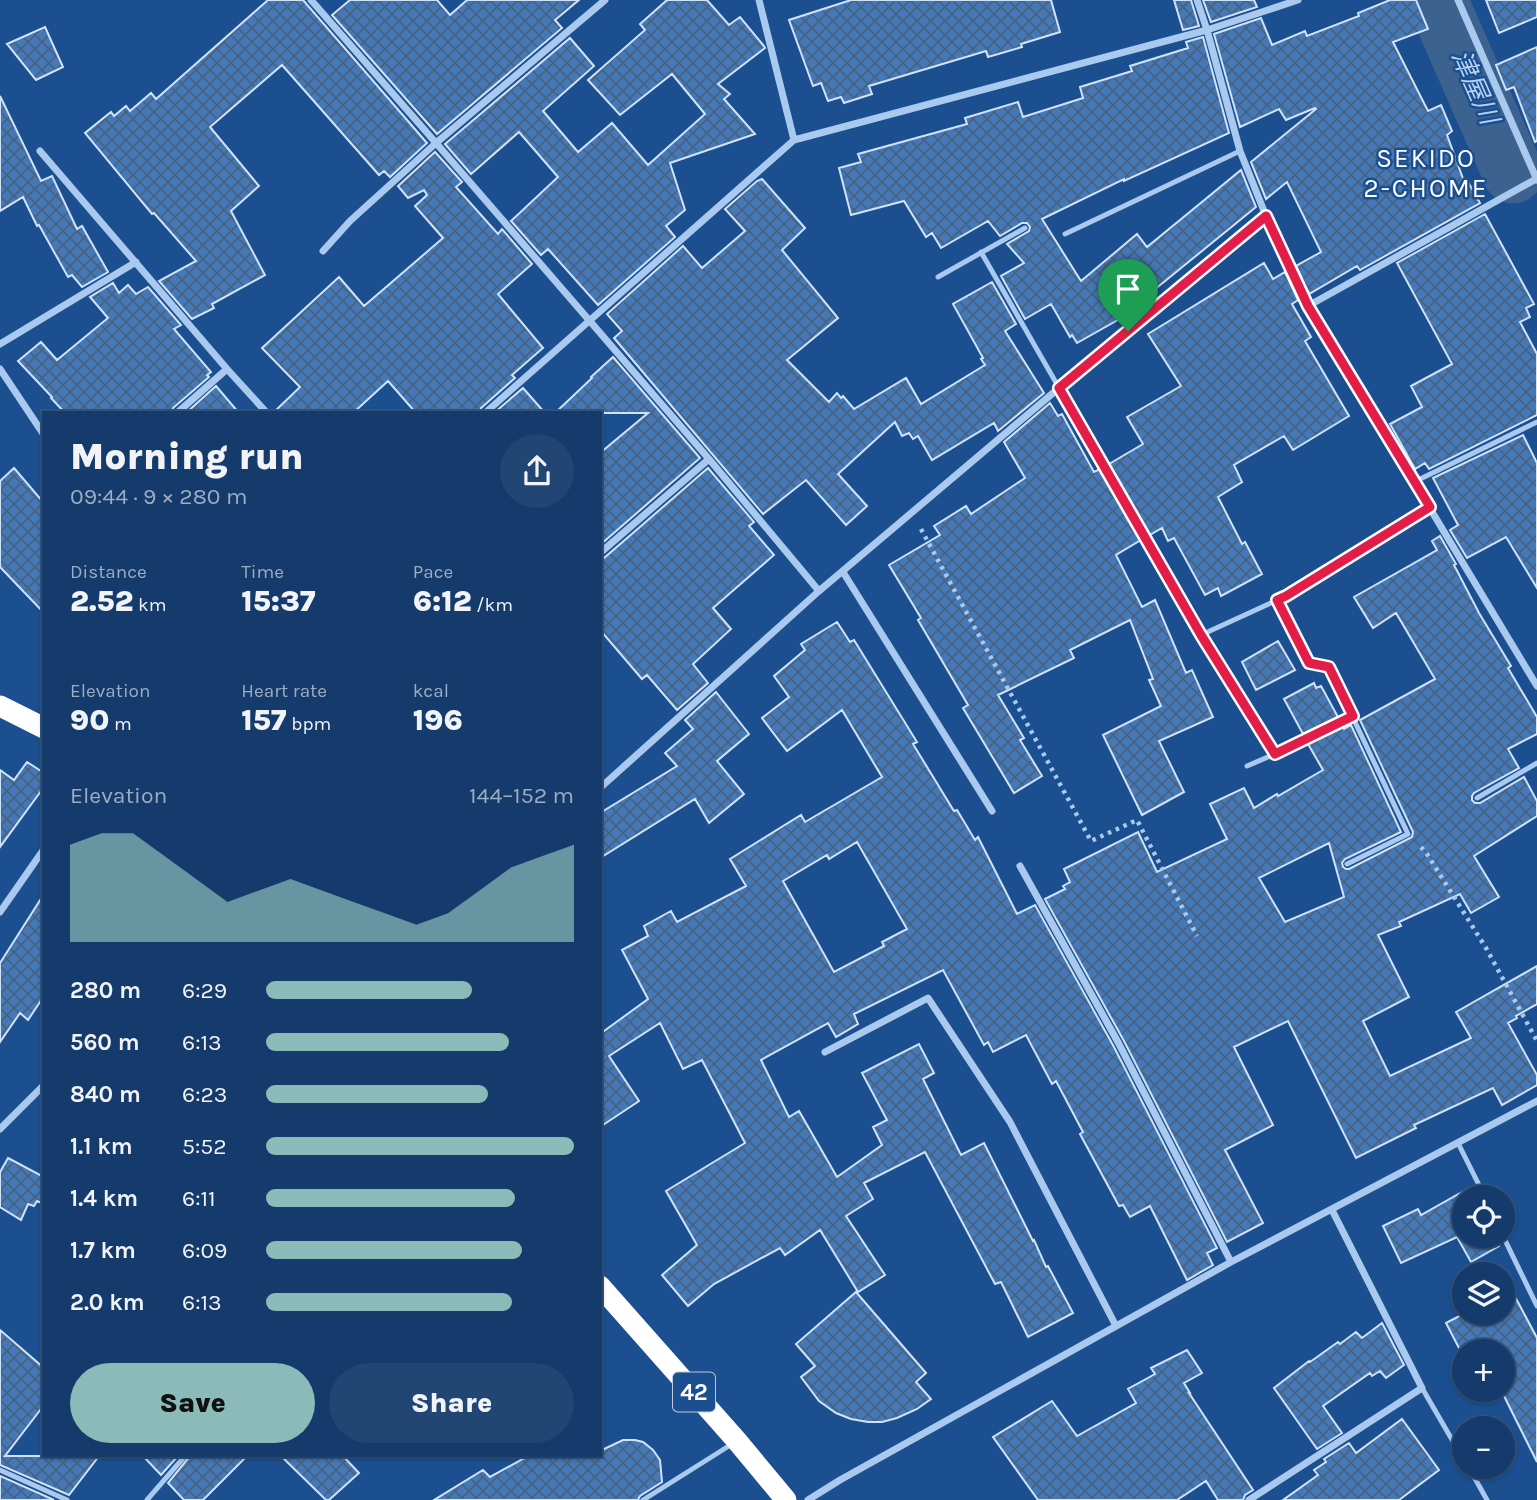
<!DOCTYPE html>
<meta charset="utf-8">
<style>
body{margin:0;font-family:Karla,"Noto Sans JP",sans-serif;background:#214673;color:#f1f3f6;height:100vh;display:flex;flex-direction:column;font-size:26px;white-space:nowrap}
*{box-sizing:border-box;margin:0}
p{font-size:23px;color:#9dadc1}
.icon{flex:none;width:38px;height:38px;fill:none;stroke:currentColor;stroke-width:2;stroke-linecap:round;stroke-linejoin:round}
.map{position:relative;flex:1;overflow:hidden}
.sheet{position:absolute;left:42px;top:411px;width:560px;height:1046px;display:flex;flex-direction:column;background:#143b6b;border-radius:0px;box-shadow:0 2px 5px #0004,0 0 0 2px #33557e}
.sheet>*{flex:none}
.tools{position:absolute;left:1452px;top:1185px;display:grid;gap:14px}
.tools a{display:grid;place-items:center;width:63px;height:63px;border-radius:50%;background:#143b6b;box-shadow:0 2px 5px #0004,0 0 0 2px #33557e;font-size:35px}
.pin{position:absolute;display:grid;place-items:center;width:60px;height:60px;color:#fff;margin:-72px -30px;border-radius:50% 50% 50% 0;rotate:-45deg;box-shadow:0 0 7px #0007}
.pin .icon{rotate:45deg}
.round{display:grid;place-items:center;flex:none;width:74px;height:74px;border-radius:37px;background:#214673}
.head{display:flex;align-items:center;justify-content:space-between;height:119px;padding:0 28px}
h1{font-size:38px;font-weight:800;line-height:52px}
.figures{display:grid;grid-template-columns:repeat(3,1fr);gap:10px;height:119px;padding:7px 28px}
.figures div{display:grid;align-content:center}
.figures b{font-size:30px;font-weight:800}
.figures small{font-size:19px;font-weight:400}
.figures p{font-size:19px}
.chart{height:196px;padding:14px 28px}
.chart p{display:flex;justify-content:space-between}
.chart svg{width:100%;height:126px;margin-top:7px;fill:#8bbbb9;opacity:.7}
.primary-button{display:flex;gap:14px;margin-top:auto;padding:14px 28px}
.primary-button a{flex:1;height:80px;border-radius:42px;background:#8bbbb9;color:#111;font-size:28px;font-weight:800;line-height:80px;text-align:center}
.primary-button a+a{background:#214673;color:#f1f3f6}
ul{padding:0 28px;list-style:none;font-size:23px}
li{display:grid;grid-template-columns:112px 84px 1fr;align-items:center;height:52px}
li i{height:18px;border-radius:9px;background:#8bbbb9}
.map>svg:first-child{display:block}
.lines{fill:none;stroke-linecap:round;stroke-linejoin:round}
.river{stroke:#3c6290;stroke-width:61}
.building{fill:url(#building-cross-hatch);stroke:#cfe3fa;stroke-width:2;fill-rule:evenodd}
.path{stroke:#a9c9ee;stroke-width:4.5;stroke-dasharray:3.5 5;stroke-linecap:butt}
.lane{stroke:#a9c9ee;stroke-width:5}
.street{stroke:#a9c9ee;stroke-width:7}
.highway{stroke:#fff;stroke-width:21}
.route-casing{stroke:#fff;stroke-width:14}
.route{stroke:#e11d48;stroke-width:9}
.labels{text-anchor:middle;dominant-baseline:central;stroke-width:5;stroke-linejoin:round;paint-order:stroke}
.shield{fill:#1b4f8f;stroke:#bbcadd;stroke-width:2}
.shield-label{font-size:23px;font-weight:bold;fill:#fff}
.water-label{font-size:26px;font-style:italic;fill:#b5d3f5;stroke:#1b4f8f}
.neighbourhood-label{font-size:26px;letter-spacing:2px;fill:#fff;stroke:#1b4f8f}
</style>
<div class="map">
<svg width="1537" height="1500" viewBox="0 0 1537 1500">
<defs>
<pattern id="building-cross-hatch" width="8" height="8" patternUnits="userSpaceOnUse" patternTransform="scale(1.75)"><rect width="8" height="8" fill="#4478b7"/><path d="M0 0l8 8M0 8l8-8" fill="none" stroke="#486282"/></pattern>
</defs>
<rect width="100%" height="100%" fill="#1b4f8f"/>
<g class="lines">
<path class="river" d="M1437,0L1513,173"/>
</g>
<path class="building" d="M268,0H303L427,143L390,177L384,171L379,175L282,65L210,127L259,186L231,211L265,275L212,304L214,308L192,319L159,281L196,261L154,213L152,214L85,133L111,112L114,116L126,106L130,111L151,93L156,99Z
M350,0H437L450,15L467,0H579L555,20L562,28L437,134L332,15Z
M667,0H707L729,25L740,17L764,46L765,48L718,84L730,94L724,99L755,134L670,163L685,210L666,226L675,237L598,305L548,249L541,255L511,221L558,177L519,132L471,174L445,144L570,38L594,66L543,111L578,152L612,123L648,165L705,114L672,74L620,115L588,80L645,30L640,24Z
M851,0H1051L1060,32L1021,44L1022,47L988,57L986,51L869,86L872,94L844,103L841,97L828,101L821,83L813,86L789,20Z
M1174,0H1191L1199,26L1183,30Z
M1203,0H1254L1257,7L1211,22Z
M1390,0H1416L1428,29L1393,42L1428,111L1441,105L1452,131L1447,135L1465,184L1468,182L1480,203L1360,270L1357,266L1309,294L1296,266L1321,252L1287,182L1266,199L1251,162L1316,109L1315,108L1286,120L1279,109L1240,127L1214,34L1261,18L1272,45L1305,31L1307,36L1359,16L1358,13Z
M1486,0H1537V17L1499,33Z
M45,27L63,67L36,80L7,44Z
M1203,37L1229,133L1124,181V179L1042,219L1081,281L1137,234L1147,247L1241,170L1256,207L1116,321L1077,343L1072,335L1070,337L1051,304L1025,319L1001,276L1024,263L1007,244L1029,231L1030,227L1027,223H1022L1000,236L988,221L941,248L932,233L926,237L904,201L851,215L839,168L861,162L858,154L967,124L965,118L1018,102L1023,117L1083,98L1080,87L1132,71L1130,66L1188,48L1186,42Z
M1537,47V141L1535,142L1514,87L1506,90L1496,65Z
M0,96L41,181L52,176L77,229L82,226L108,272L82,287L72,275L68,277L39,225L37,226L23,197L0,211Z
M435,152L462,182L456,187L498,234L502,229L532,264L498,294L543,348L512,375L515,378L481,408L479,413H416L388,381L353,413H273L300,387L262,348L339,277L364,306L443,238L415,206L427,195L424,190L408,198L398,186Z
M762,179L805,228L782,250L838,318L787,360L829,402L837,393L841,398L843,396L854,409L906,378L921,404L985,365L981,359L983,358L953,304L992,282L1016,324L1005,331L1044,393L998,431L994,423L932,460L918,436L913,439L909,433L902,436L895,422L838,474L867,506L846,525L806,480L763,514L614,338L622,331L607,314L683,246L702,268L745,231L725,209L757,181Z
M1485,214L1534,304L1526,308L1530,317L1520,322L1537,354V415L1429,469L1425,463L1415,469L1390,424L1422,407L1411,386L1452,364L1397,263Z
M1264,263L1273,279L1285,272L1298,300L1292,304L1311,337L1305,341L1349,416L1293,450L1284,436L1234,465L1242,482L1218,497L1242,544L1245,542L1262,574L1221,596L1218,588L1205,595L1174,538L1168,541L1162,528L1150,535L1109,464L1143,444L1127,417L1181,386L1148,334Z
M113,283L119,293L128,285L136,294L148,287L181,325L174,329L211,372L207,375L209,377L173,408L171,413H65L51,398L52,397L18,361L41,342L57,360L108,318L90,297Z
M613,357L700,458L600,545V453L648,413H555L592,378L591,377Z
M216,386L239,413H186Z
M523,388L545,413H494Z
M1050,403L1058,416L1062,414L1094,472L1100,469L1141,540L1116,555L1142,607L1155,600L1186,673L1192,670L1213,717L1159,741L1184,792L1142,815L1103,735L1161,706L1149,680L1153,679L1130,620L1070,650L1074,658L998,695L1024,738L1020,740L1042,776L1014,793L963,708L968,705L918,620L921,618L889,565L940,535L934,526L966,506L971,514L1025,478L1004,442Z
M1523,435L1537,463V588L1506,537L1467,558L1450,530L1458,525L1433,478Z
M14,468L44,503V613L0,567V481Z
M708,468L754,522L749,526L774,555L713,608L731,629L693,664L708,683L677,710L647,675L642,679L600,630V559L604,558Z
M1440,536L1456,564L1454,565L1479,613L1511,666L1508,668L1537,717V734L1508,749L1519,768L1474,793L1472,796V800L1475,803H1480L1524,777L1537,801V816L1474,856L1499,897L1471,913L1460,894L1399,922L1401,926L1378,935L1409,997L1363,1021L1390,1076L1471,1038L1456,1012L1537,966V1004L1516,1016L1517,1018L1508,1023L1537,1075V1085L1502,1105L1493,1088L1414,1125L1416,1128L1356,1158L1288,1021L1234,1047L1273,1125L1225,1150L1263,1223L1227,1242L1124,1041L1045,899L1065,889L1063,886L1070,882L1064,869L1138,832L1157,872L1227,839L1210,804L1244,788L1254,808L1277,794L1278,796L1323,770L1308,744L1343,727L1344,729L1351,725L1401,832L1345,859L1342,863L1343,867L1346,869H1349L1412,837L1413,832L1360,720L1435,679L1396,613L1373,628L1354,597L1437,550L1432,541ZM1329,843L1344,897L1285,922L1259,878Z
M837,622L850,642L854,640L917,742L913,744L954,811L957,810L975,840L978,837L1017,914L1035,905L1114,1047L1217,1248L1207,1253L1213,1265L1187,1280L1150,1206L1130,1217L1123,1205L1119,1206L1080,1134L1083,1132L1056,1081L1052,1084L1026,1035L993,1052L988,1042L984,1045L943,970L854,1014L858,1024L836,1037L828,1023L761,1060L789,1117L799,1111L837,1177L882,1145L873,1127L887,1120L862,1073L919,1044L934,1073L923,1079L961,1155L984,1143L1033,1241L1034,1240L1046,1267L1048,1266L1073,1313L1028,1337L1001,1282L995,1284L925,1152L864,1183L873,1199L846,1216L885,1275L858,1292L820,1230L785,1255L780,1248L714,1284L688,1306L662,1275L697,1245L666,1191L745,1143L702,1060L683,1069L660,1023L609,1056L639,1101L600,1127V1034L648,999L622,950L648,936L644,926L671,911L677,922L746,886L730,859L801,815L805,822L882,777L842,710L787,751L762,718L789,697L774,676L805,650L801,644ZM857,842L907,929L882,942L884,946L834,972L783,881L827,855L829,859Z
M1278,641L1295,670L1256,690L1242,662Z
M1314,683L1316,688L1321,686L1338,717L1303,734L1284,699Z
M716,692L749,734L717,761L744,794L709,823L695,799L600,858V813L677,766L665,753L693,729L685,720Z
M27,762L44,773V787L0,847V770L14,780Z
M44,894V996L28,1020L20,1013L0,1042V963Z
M8,1158L44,1177V1204L37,1201L34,1206L28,1204L21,1220L0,1207V1172Z
M1469,1188L1474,1197H1465V1236H1494L1499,1246L1471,1262L1457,1237L1401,1263L1383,1226L1418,1209L1421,1215Z
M1511,1289L1537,1338V1462L1501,1390H1503V1351H1482L1479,1345L1462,1354L1446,1323L1467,1312H1503V1293Z
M856,1292L926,1373L916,1382L931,1399L917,1409L897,1418L882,1422H868L851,1419L836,1413L819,1401L801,1377L815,1366L796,1344Z
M1382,1323L1404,1365L1386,1378L1380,1371L1372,1376L1370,1373L1323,1406L1342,1433L1317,1449L1274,1388L1309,1361L1310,1362L1338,1342L1340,1344L1356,1332L1362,1338Z
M0,1330L44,1368V1405L5,1456H99L69,1495L0,1465Z
M1187,1350L1202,1373L1184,1383L1190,1393H1189L1253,1490L1245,1495L1243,1500H1218L1206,1481L1177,1500H1038L993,1437L1052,1401L1077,1436L1136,1403L1128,1389L1155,1374L1151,1368Z
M1402,1419L1439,1470L1399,1500H1283L1318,1475L1314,1470L1326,1462L1324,1459L1349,1443L1356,1453Z
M623,1440H635L643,1442L653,1450L660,1460L662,1482L640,1496L638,1500H434L483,1470L490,1477L528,1456H600V1451Z
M143,1456H178L161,1475Z
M190,1456H247L203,1500H184L168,1483Z
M281,1456H343L359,1473L329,1500H326Z
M0,1476L54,1500H0Z"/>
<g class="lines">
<path class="path" d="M921,529L1091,841L1137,820L1197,936
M1421,847L1427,854L1486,948L1537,1041"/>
<path class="lane" d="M1065,234L1240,151
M981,252L1201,635L1286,596L1430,507
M938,277L1025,228
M1414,482L1537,422
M1277,600L1309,663L1329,667L1408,834L1347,864
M1201,635L1275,754
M1247,766L1275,754L1353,716
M1477,798L1537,763
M1458,1143L1485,1197
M1503,1236L1537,1306
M1422,1388L1465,1462
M1468,1466L1487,1500
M0,1470L67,1500
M147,1500L185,1456
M643,1500L732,1444"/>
<path class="street" d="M311,0L436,143L605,0
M1197,0L1207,30L1240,151L1266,216L1308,306L1537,686
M1458,0L1537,180
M794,140L1207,30L1298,0
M40,151L227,369L177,413
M323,251L350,221L436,143L709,459
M1308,306L1536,179
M0,344L136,262
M0,369L44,435
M227,369L267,413
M485,413L794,140L759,0
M600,553L709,459L819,591
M843,572L992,811
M600,788L819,591L1059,388L1266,216
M1020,866L1119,1044L1231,1262
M0,912L44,849
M825,1052L928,998L1010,1122L1116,1326
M0,1129L44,1085
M808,1500L840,1480L1231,1262L1537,1101
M1249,1500L1422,1388L1332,1210"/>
<path class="highway" d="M0,706L44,728
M600,1286L737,1441L786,1500"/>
</g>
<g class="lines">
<g class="route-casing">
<path id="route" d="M1266,216L1308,306L1430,507L1286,596L1277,600L1309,663L1329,667L1353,716L1275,754L1201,635L1059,388Z"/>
</g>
<use href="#route" class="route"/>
</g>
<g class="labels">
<rect class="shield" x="673" y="1372.5" width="42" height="39" rx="5"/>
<g class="shield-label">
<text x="694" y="1392">42</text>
</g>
<g class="water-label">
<text transform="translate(1475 87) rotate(66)">津屋川</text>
</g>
<g class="neighbourhood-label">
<text x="1426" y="158">SEKIDO<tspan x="1426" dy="30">2-CHOME</tspan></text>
</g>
</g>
</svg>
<div class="tools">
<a><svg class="icon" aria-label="locate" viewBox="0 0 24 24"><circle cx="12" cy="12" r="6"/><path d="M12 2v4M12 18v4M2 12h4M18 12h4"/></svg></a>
<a><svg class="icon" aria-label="layers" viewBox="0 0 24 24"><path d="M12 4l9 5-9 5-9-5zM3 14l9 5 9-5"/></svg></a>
<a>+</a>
<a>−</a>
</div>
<div class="pin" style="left:1128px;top:331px;background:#1e9e55"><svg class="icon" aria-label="arrive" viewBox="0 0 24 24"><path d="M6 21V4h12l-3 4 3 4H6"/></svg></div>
<section class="sheet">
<div class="head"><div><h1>Morning run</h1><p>09:44 · 9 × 280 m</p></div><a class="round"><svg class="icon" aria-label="share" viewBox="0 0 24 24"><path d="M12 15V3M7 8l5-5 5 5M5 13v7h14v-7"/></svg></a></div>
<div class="figures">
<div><p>Distance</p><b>2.52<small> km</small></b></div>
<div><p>Time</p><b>15:37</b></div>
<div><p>Pace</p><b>6:12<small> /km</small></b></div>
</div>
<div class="figures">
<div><p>Elevation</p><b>90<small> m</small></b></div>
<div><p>Heart rate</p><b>157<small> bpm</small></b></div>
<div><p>kcal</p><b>196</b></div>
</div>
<div class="chart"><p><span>Elevation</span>144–152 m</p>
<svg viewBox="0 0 160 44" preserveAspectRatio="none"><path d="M0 44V10L10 6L20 6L30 14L40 22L50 30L60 26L70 22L80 26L90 30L100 34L110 38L120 34L130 26L140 18L150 14L160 10V44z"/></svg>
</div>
<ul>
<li><b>280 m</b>6:29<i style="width:67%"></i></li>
<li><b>560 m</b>6:13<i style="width:79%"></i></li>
<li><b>840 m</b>6:23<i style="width:72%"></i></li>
<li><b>1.1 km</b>5:52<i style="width:100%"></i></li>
<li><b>1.4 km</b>6:11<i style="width:81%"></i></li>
<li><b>1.7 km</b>6:09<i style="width:83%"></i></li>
<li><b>2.0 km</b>6:13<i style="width:80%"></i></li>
</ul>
<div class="primary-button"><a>Save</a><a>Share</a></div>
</section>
</div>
